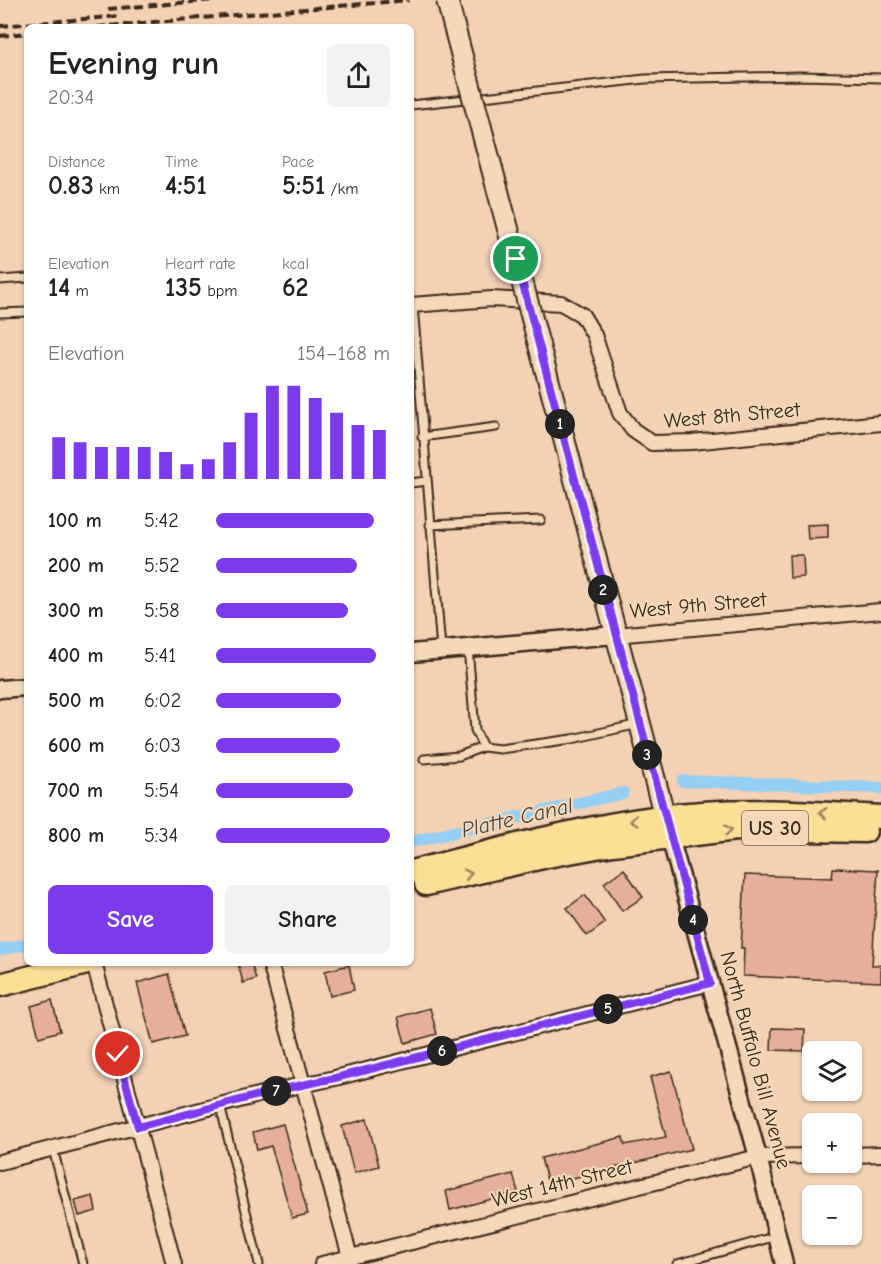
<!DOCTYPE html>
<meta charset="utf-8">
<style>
body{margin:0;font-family:"Comic Neue",sans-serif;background:#f2f2f2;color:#222;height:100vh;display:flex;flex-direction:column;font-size:22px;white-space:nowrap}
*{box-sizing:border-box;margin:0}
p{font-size:20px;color:#767676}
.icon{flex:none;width:33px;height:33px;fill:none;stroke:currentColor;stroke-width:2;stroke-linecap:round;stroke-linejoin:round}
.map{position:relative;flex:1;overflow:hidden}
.panel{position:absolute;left:24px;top:24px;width:390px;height:942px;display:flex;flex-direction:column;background:#fff;border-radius:9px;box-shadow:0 2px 4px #0004}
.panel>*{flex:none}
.fabs{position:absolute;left:802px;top:1041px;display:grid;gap:12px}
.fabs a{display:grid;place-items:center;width:60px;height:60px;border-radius:9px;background:#fff;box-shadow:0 2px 4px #0004;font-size:30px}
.pin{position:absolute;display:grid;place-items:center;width:51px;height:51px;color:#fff;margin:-26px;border:3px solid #fff;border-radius:50%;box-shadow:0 2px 6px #0007}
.km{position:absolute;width:30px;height:30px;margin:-15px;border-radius:50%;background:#222;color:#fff;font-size:16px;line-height:30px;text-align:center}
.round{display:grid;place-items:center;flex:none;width:63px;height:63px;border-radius:9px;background:#f2f2f2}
.head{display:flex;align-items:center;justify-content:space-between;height:102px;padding:0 24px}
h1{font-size:33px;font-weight:800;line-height:45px}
.figures{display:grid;grid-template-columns:repeat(3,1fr);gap:9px;height:102px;padding:6px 24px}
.figures div{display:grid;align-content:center}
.figures b{font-size:26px;font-weight:800}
.figures small{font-size:16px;font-weight:400}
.figures p{font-size:16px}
.chart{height:168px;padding:12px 24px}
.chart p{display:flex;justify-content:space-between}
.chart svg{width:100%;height:108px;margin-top:6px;stroke:#7c3aed;stroke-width:6}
.primary-button{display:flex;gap:12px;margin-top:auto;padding:12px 24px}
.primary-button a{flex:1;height:69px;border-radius:9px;background:#7c3aed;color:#fff;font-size:24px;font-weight:800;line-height:69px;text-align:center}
.primary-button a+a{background:#f2f2f2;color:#222}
ul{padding:0 24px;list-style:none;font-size:20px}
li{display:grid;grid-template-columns:96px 72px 1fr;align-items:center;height:45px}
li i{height:15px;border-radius:8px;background:#7c3aed}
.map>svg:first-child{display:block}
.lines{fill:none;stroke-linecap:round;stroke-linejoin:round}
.canal{stroke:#94cff4;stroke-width:12}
.building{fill:#e6af9d;stroke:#3b2a1e;stroke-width:1.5}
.service-casing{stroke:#3b2a1e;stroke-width:11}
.minor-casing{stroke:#3b2a1e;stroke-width:18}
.tertiary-casing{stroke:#3b2a1e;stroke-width:21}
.secondary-casing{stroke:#3b2a1e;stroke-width:24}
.primary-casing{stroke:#3b2a1e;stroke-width:27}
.service{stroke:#f3d8ba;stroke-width:7}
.minor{stroke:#f3d8ba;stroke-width:14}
.tertiary{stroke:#f3d8ba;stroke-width:16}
.secondary{stroke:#f3d8ba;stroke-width:20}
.primary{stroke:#fadf96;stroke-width:22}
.rail{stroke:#3b2a1e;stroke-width:4;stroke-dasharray:9 4.5;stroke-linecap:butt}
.secondary-bridge-casing{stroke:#3b2a1e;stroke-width:24;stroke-linecap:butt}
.secondary-bridge{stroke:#f3d8ba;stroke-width:20}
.oneway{stroke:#9a845a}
.route-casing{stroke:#fff;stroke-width:12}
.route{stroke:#7c3aed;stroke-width:8}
.labels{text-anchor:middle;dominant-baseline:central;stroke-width:4.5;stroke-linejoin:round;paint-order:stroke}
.shield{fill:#f3d8ba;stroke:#725e4d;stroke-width:1.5}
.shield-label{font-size:20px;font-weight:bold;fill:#3b2a1e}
.street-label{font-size:21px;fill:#3b2a1e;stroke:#f3d8ba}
.water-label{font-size:22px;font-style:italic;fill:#48433e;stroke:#f3d8ba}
</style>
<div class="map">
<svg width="881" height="1264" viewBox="0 0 881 1264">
<rect width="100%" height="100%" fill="#f2d1b5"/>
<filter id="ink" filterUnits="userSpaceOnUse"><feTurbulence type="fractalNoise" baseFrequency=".0167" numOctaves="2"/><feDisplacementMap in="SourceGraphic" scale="12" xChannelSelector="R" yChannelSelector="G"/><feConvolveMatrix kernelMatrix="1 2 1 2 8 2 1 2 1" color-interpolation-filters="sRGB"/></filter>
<g filter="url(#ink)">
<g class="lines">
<path class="canal" d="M683,781L881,788
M411,842L623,793
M0,950L27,944"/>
</g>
<path class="building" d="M828,524V538L808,539L807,525Z
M789,555H803L804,577L790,578Z
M833,868L878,870L872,965H881V982L743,976L744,948H741L745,875L832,878Z
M624,869L643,897L622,911L604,883Z
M585,895L605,923L587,936L567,908Z
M238,963H251L256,979L243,983Z
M349,965L354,990L330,996L325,971Z
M169,974L185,1036L153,1044L137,983Z
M52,1000L60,1031L39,1037L31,1006Z
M430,1008L437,1034L405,1043L398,1017Z
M772,1028L805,1029L804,1051L771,1050Z
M671,1071L692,1149L548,1184L541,1158L623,1137L625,1145L666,1137L650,1077Z
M367,1119L379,1166L354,1173L342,1126Z
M283,1124L308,1214L292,1218L271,1146L257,1150L253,1132Z
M513,1174L518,1192L450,1210L446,1191Z
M93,1196L96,1211L79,1216L75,1201Z"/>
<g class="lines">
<g class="service-casing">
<path id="service" d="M411,105L645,79L801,76L881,78
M0,280L27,278
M413,305L441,649
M0,313L27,312
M422,437L496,427
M411,483L426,481
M430,525L541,520
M468,648L475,730L483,747
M424,759L459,756L483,747L500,749L572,739L639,724
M220,1105L259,1264
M53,1149L83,1264
M677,1264L777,1236"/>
</g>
<g class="minor-casing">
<path id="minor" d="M411,305L492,299L561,303L582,315L594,335L620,413L633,430L652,443L692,442L881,423
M615,635L881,611
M94,963L174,1264
M270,963L350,1257
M852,1155L881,1154
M0,1162L274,1091L335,1078L710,983
M322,1264L758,1157L813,1156"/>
</g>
<g class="tertiary-casing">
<path id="tertiary" d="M411,653L615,635
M0,689L27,687
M670,837L758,1157L784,1264"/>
</g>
<g class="secondary-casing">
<path id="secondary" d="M539,345L668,829"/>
</g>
<g class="primary-casing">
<path id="primary" d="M411,872C494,851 577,828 661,817C735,807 808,812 881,817
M426,884L547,856L613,844L736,829L865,831
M0,985L87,963"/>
</g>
<use href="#service" class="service"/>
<use href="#minor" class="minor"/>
<use href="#tertiary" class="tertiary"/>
<use href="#secondary" class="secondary"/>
<use href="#primary" class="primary"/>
<path class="rail" d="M108,9L215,0
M0,26L120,16
M97,27L409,0
M0,36L27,33"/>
<g class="secondary-bridge-casing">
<path id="secondary-bridge" d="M447,0L539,345"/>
</g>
<use href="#secondary-bridge" class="secondary-bridge"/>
</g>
<defs><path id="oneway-chevron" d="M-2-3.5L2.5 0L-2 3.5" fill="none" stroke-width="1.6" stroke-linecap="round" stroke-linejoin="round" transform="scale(1.5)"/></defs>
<g class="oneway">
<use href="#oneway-chevron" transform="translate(823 813) rotate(-176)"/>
<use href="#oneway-chevron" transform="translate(634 821) rotate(172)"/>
<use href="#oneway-chevron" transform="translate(728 830) rotate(-6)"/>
<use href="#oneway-chevron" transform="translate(468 874) rotate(-13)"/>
</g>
</g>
<g class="lines" filter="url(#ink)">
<g class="route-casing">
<path id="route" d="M118,1054L138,1127L274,1091L335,1078L710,983L516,259"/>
</g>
<use href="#route" class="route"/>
</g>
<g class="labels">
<rect class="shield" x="742" y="811" width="66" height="34" rx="4.5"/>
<g class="shield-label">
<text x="775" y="828">US 30</text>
</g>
<g class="street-label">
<text transform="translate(732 415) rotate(-5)">West 8th Street</text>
<text transform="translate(698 605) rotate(-5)">West 9th Street</text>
<text transform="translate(756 1060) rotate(75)">North Buffalo Bill Avenue</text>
<text transform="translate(562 1183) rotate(-14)">West 14th Street</text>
</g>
<g class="water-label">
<text transform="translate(517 818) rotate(-13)">Platte Canal</text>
</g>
</g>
</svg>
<div class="fabs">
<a><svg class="icon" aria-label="layers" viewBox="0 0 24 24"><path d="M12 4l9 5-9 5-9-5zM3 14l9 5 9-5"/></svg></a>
<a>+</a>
<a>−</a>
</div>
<div class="pin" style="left:516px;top:259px;background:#1e9e55"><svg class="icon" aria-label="arrive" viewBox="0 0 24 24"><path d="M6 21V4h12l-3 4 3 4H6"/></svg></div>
<div class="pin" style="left:118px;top:1054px;background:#d93025"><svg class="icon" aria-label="check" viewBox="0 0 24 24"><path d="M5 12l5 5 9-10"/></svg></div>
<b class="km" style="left:560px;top:424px">1</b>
<b class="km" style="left:603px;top:590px">2</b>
<b class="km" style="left:647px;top:755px">3</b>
<b class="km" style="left:693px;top:920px">4</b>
<b class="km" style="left:608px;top:1009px">5</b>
<b class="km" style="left:442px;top:1051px">6</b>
<b class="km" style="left:276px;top:1091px">7</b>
<section class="panel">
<div class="head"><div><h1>Evening run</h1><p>20:34</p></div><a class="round"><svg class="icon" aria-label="share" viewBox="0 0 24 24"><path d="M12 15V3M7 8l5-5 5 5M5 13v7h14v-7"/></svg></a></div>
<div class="figures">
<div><p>Distance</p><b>0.83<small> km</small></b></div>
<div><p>Time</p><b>4:51</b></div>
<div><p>Pace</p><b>5:51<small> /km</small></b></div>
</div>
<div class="figures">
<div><p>Elevation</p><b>14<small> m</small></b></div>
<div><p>Heart rate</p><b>135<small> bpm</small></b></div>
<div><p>kcal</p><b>62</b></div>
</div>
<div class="chart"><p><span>Elevation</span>154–168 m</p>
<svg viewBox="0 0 160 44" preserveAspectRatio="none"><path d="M5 44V27M15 44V29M25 44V31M35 44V31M45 44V31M55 44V33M65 44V38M75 44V36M85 44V29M95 44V17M105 44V6M115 44V6M125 44V11M135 44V17M145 44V22M155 44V24"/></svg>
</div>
<ul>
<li><b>100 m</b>5:42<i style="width:91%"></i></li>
<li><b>200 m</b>5:52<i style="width:81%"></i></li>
<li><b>300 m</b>5:58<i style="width:76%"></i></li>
<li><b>400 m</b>5:41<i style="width:92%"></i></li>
<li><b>500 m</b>6:02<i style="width:72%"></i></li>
<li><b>600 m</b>6:03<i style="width:71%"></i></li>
<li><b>700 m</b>5:54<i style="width:79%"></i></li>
<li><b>800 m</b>5:34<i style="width:100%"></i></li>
</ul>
<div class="primary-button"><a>Save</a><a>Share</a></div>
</section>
</div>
